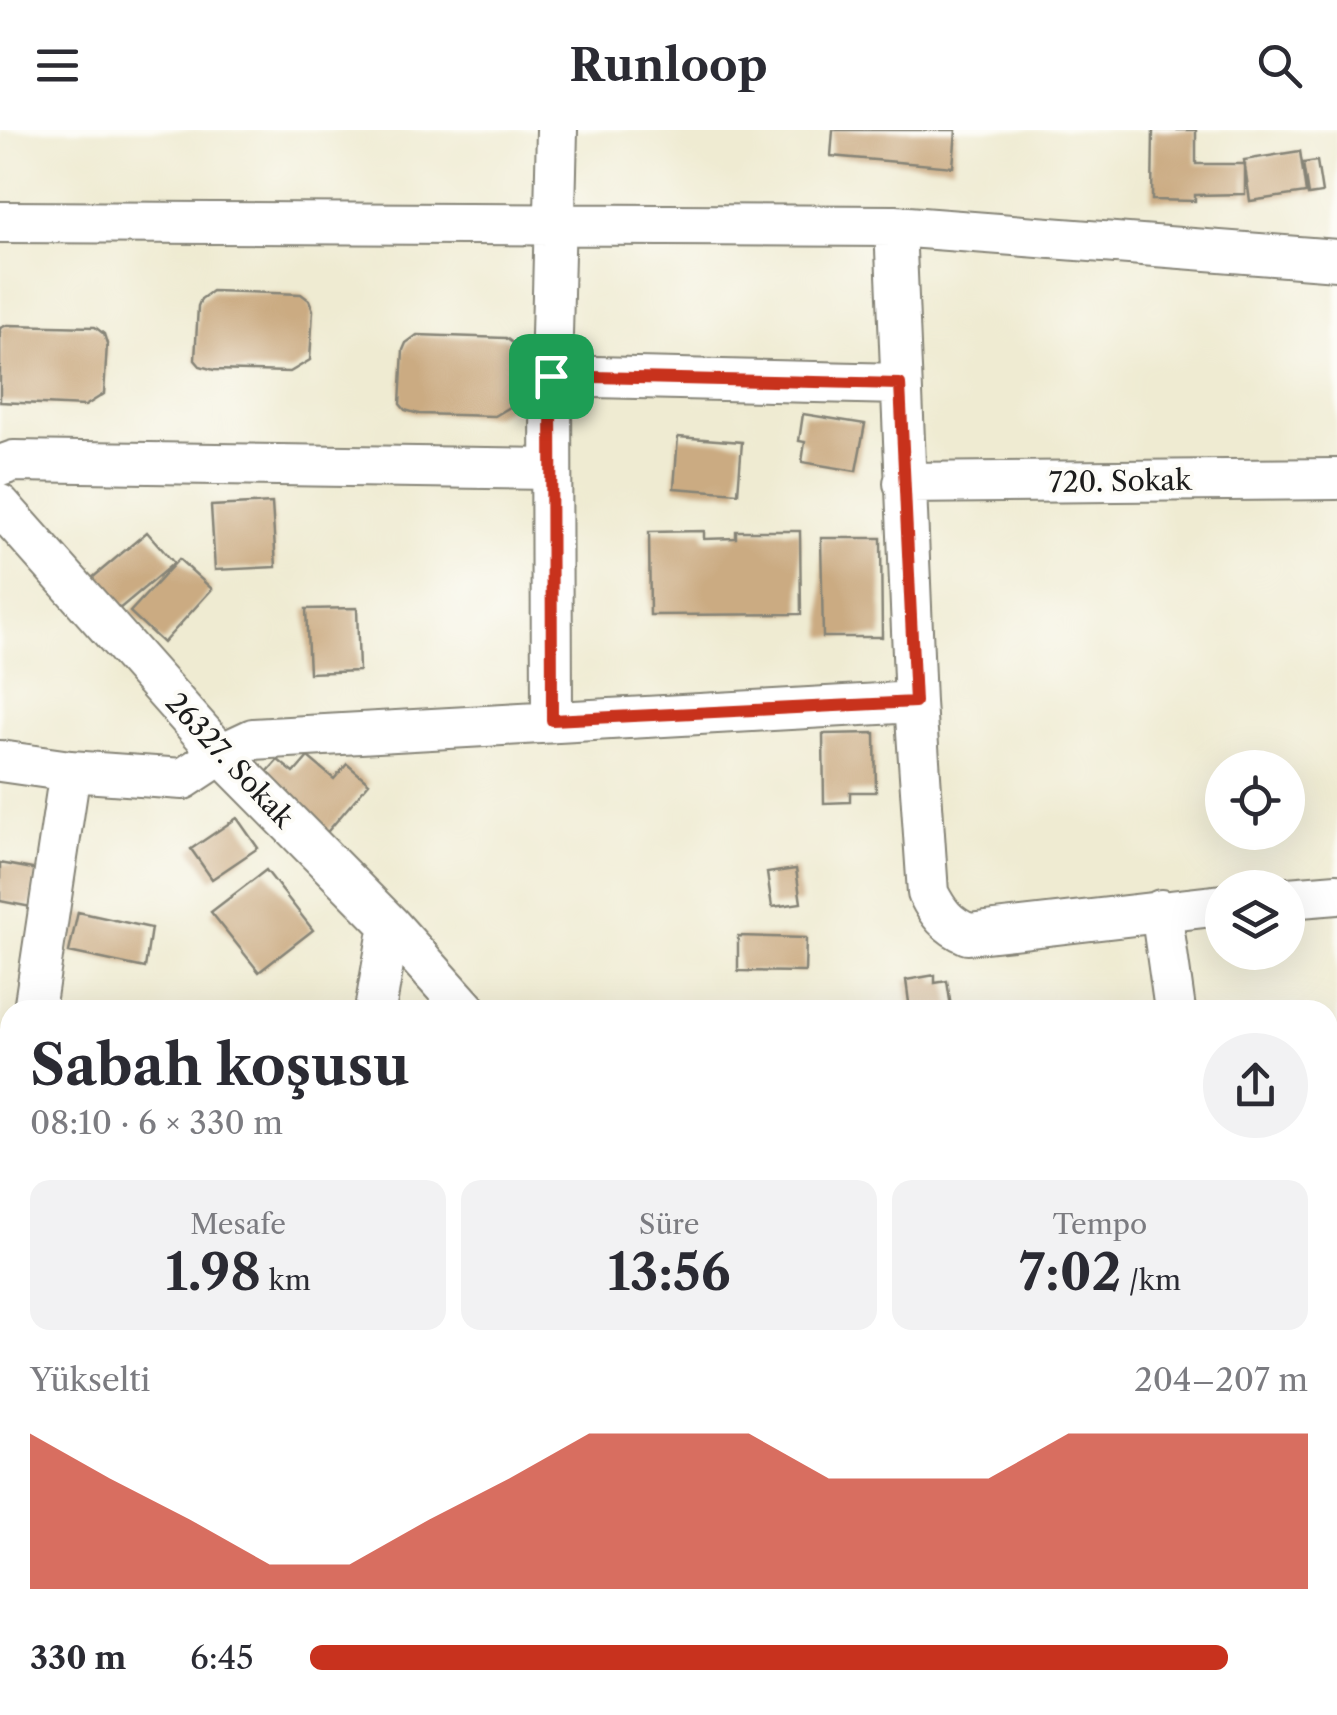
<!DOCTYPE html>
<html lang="tr">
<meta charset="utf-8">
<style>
body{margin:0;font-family:"Libre Caslon Text",serif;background:#f2f2f3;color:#2b2b33;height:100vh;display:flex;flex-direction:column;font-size:38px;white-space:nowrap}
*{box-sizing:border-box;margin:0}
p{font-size:32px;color:#7c7c81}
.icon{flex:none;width:55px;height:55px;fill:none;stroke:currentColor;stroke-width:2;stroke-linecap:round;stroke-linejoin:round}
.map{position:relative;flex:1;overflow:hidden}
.details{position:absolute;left:0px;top:870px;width:1338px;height:715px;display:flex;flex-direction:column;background:#fff;border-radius:30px 30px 0 0;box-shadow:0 10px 40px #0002}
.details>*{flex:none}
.tools{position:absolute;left:1205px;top:620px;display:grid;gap:20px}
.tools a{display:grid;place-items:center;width:100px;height:100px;border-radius:50%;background:#fff;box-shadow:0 10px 40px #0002;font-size:50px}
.pin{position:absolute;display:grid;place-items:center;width:85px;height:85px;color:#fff;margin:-42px;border-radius:20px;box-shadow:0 5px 15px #0006}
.round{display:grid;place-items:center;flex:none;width:105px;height:105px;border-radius:52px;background:#f2f2f3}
.overview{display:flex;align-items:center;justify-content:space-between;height:170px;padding:0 30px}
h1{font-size:55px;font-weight:700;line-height:75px}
.stats{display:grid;grid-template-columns:repeat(3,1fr);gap:15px;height:170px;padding:10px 30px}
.stats div{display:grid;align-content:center;border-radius:20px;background:#f2f2f3;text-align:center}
.stats b{font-size:50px;font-weight:700}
.stats small{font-size:28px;font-weight:400}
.stats p{font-size:28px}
.chart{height:280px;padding:20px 30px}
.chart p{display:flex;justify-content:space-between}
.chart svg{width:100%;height:180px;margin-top:10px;fill:#c8321e;opacity:.7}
ul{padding:0 30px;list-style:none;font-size:32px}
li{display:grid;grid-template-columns:160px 120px 1fr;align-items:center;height:75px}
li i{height:25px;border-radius:12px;background:#c8321e}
header{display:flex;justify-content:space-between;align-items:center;height:130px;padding:0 30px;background:#fff;font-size:45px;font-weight:700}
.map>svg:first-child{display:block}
.building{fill:#cbab82}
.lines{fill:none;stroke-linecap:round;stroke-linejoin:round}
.minor-casing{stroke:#868477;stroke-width:44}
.major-casing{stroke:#868477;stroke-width:56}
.minor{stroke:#fff;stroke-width:40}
.major{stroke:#fff;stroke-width:52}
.route-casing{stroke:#fff;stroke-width:20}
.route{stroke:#c8321e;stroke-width:12}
.labels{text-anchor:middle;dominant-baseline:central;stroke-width:8;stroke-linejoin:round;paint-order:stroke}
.street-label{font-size:28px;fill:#1c1c1c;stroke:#fdfcf7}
</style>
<header><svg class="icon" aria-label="menu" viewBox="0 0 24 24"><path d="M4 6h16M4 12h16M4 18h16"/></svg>Runloop<svg class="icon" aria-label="search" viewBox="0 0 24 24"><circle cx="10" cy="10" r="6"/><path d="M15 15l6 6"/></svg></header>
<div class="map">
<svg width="1337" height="1585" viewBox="0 0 1337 1585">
<rect width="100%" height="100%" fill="#fdfcf7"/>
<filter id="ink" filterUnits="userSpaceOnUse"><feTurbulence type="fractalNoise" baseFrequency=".01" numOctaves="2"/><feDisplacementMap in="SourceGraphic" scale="20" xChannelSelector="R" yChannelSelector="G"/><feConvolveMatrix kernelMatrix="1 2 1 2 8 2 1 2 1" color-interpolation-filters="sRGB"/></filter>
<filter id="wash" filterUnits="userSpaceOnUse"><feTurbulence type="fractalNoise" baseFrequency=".0048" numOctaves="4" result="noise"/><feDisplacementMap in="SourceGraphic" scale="40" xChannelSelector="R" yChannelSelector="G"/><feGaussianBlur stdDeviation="2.25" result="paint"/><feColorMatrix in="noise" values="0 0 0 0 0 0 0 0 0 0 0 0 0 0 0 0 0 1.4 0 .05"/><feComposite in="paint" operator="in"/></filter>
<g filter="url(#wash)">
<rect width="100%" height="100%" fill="#efebd2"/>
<g id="blocks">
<path class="building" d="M833,0H956L953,37L831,26Z
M1153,0H1196V34H1245V64L1195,65V71L1152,70Z
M1300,21L1306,63L1250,71L1244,30Z
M1317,31L1322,63L1308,65L1303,33Z
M212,161L301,164L309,170L313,180L310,230L290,242L214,240L200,236L195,230L198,176L201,169Z
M7,195L95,197L104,204L107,214L104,264L85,276L0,272V198Z
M417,205L506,208L514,214L518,224L515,274L495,286L419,284L405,280L400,274L403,220L406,213Z
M803,284L865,294L856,341L802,332L805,312L799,311Z
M678,307L742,312L738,363L674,358Z
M272,373L276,437L215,440L211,376Z
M704,401V409L736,408V401H800L801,484L650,485L649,402Z
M147,402L174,433L118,480L91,449Z
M821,408H881L882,507H823Z
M179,429L212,459L163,513L130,482Z
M357,478L359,541L309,543L306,479Z
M875,603L876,662H850V672L824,673L823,604Z
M308,627L334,649L347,634L369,653L323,707L259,651L278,630L294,643Z
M237,688L258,718L212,749L191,719Z
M0,733L38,740L31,777L0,771Z
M796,739L801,773L772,777L767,743Z
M266,740L313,800L259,842L211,782Z
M78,782L151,798L145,838L69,822Z
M738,806L806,808L805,842L738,841Z
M935,845V853L947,851L951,877L955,880H910L906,850Z
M1328,1506H1331L1337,1540V1556L1328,1558Z
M944,1575H973L958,1585H953Z
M1089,1575H1175L1155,1585H1149L1147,1581L1139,1585H1094Z"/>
</g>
</g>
<g filter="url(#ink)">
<use href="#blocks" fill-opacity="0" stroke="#868477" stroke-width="2.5"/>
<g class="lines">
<g class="minor-casing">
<path id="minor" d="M0,92L895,96L1337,130
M895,96L915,572L928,763C938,783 947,795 968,804L1222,775
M551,246L900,254
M0,336L14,331L551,339
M904,353L1337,349
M0,375L221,624L390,795L466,880
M552,590L551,246L557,0
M0,631L70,641L183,649L221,624L253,609L915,572
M1288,768L1337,764
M1161,780L1175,880
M34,880L70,641
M375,880L390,795
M0,1062L10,1010
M0,1232L10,1235
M696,1575L736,1585
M1057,1575L1065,1585
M1262,1575L1265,1585
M497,1585L498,1575"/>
</g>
<g class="major-casing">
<path id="major" d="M1328,1164L1337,1162
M11,1585L34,1575"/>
</g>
<use href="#minor" class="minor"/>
<use href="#major" class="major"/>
</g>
</g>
<g class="lines" filter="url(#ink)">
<g class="route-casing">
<path id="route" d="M551,246L900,254L915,572L552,590Z"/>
</g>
<use href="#route" class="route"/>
</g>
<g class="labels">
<g class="street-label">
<text transform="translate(1120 351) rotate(-1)">720. Sokak</text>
<text transform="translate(230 630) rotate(47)">26327. Sokak</text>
</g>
</g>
</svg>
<div class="tools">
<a><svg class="icon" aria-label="locate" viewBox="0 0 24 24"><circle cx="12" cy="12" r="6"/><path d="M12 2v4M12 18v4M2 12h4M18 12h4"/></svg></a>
<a><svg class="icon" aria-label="layers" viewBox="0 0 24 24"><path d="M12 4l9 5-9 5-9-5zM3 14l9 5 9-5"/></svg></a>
</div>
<div class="pin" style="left:551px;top:246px;background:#1e9e55"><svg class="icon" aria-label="arrive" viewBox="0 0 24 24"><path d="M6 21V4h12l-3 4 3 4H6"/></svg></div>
<section class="details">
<div class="overview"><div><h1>Sabah koşusu</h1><p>08:10 · 6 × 330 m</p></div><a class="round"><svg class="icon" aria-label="share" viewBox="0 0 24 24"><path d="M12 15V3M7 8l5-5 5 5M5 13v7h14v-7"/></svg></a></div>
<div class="stats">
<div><p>Mesafe</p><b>1.98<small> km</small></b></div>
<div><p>Süre</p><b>13:56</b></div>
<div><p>Tempo</p><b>7:02<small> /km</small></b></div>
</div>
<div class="chart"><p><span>Yükselti</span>204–207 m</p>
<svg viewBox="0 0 160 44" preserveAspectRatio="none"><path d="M0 44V6L10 17L20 27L30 38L40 38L50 27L60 17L70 6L80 6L90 6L100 17L110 17L120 17L130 6L140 6L150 6L160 6V44z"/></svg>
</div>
<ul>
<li><b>330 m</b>6:45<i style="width:92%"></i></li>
</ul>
</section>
</div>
